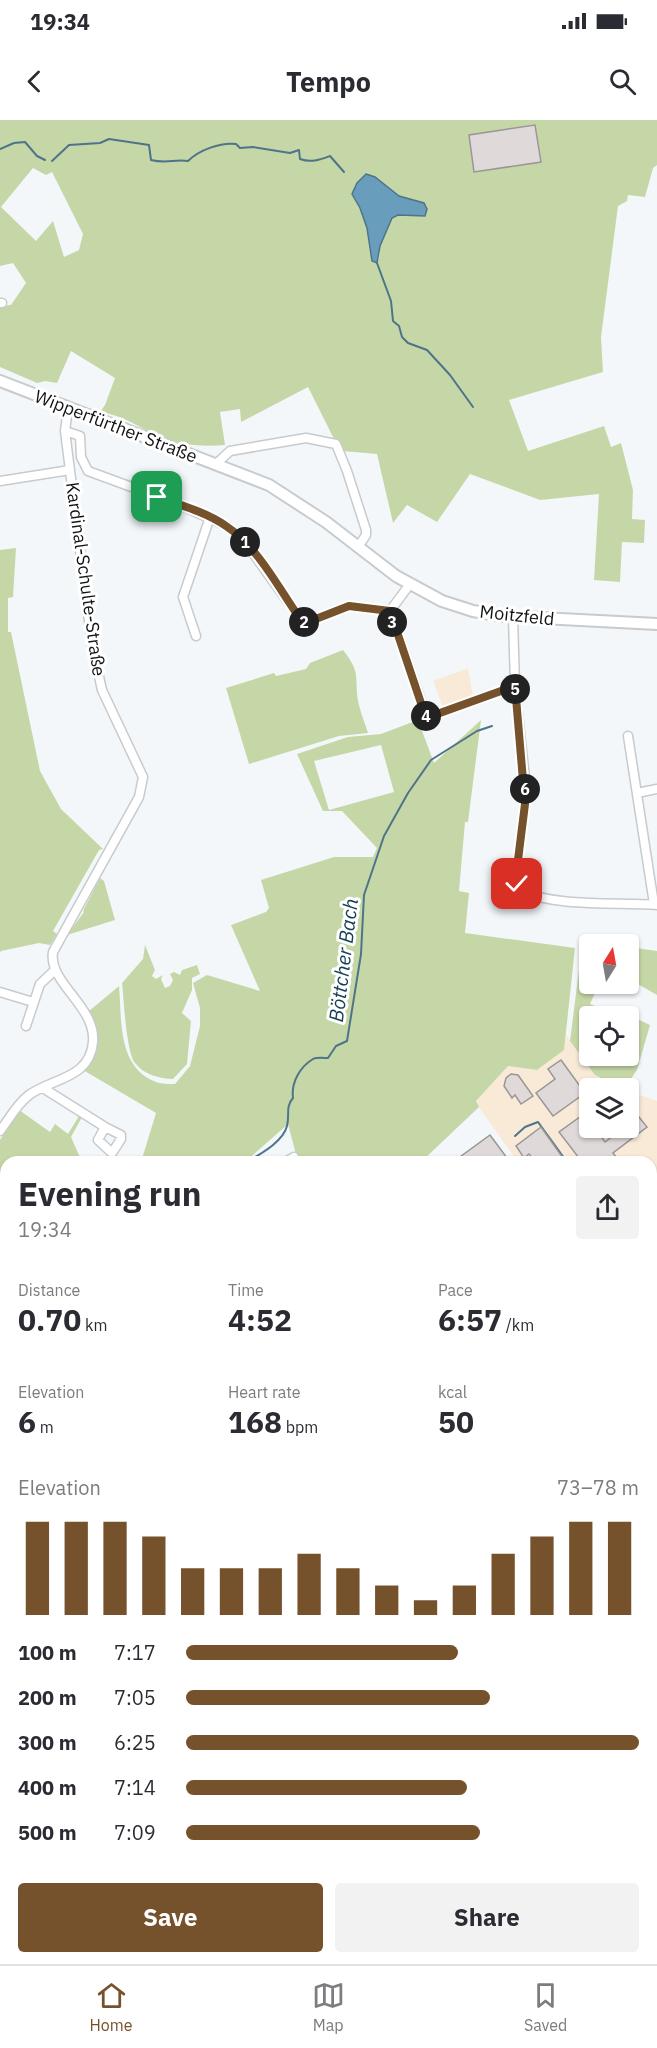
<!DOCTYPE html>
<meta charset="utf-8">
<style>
body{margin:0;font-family:"IBM Plex Sans",sans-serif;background:#f2f2f3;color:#2b2b33;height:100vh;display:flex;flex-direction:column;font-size:22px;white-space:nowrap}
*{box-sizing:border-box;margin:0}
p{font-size:20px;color:#7c7c81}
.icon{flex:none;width:33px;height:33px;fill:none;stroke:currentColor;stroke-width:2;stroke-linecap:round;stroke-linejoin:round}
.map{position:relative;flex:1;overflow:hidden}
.panel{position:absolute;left:0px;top:1036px;width:657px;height:808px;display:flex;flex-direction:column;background:#fff;border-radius:18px 18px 0 0;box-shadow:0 2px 4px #0004}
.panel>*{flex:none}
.needle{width:39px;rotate:11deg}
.tools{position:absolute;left:579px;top:814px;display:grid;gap:12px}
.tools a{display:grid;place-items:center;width:60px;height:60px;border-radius:6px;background:#fff;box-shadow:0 2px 4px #0004;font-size:30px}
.pin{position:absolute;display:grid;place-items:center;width:51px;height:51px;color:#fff;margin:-26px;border-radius:12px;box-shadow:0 3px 9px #0006}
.km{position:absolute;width:30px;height:30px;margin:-15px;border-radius:50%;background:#222;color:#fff;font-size:16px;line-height:30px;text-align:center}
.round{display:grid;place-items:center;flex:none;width:63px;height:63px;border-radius:6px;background:#f2f2f3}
.overview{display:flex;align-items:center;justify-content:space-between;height:102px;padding:0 18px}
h1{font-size:33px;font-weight:800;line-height:45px}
.stats{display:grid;grid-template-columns:repeat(3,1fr);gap:9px;height:102px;padding:6px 18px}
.stats div{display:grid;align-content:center}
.stats b{font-size:30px;font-weight:800}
.stats small{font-size:16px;font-weight:400}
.stats p{font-size:16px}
.chart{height:168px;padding:12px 18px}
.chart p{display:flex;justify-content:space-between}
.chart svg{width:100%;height:108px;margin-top:6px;stroke:#76522c;stroke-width:6}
.button{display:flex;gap:12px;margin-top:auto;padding:12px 18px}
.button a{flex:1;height:69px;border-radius:6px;background:#76522c;color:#fff;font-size:24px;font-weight:800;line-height:69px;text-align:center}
.button a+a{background:#f2f2f3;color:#2b2b33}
ul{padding:0 18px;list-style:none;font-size:20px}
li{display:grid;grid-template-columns:96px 72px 1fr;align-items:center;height:45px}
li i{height:15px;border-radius:8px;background:#76522c}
.status{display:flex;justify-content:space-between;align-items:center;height:42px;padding:0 30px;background:#fff;direction:ltr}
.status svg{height:16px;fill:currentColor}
header{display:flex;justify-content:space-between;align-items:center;height:78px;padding:0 18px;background:#fff;font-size:27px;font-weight:800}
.dock{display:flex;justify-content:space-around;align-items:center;height:84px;border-top:2px solid #e1e1e2;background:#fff;font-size:16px;color:#7c7c81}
.dock a{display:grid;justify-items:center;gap:3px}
.dock .selected{color:#76522c}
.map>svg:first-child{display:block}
.commercial{fill:#f8ead7}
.green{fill:#c6d7a7;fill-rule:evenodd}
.water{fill:#689ebc;stroke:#4e7489;stroke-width:1.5}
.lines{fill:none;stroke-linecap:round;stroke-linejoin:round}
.stream{stroke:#4e7489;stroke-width:2}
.building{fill:#dfdad9;stroke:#9b9696;stroke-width:1.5}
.minor-casing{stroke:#c7cbcd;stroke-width:11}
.major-casing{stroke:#c7cbcd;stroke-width:14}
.highway-casing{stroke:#c7cbcd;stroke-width:15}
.minor{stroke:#fff;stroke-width:8}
.major{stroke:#fff;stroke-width:10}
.highway{stroke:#fff;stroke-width:12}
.route-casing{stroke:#fff;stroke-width:12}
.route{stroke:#76522c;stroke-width:8}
.labels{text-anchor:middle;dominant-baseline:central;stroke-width:6;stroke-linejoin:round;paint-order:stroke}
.street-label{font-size:18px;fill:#111213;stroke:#fff}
.water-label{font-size:20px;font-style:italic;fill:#123f55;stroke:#fff}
</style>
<div class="status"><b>19:34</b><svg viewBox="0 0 49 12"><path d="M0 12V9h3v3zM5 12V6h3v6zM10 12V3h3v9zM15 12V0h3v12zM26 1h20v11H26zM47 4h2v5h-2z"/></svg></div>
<header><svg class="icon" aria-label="back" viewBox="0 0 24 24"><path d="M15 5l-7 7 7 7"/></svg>Tempo<svg class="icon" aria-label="search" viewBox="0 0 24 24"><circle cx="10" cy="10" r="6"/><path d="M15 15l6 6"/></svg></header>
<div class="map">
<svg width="657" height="1844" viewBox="0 0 657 1844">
<rect width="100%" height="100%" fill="#f3f7fa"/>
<path class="commercial" d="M468,548L473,576L443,587L433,561Z
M566,915L596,956L624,969H590V1008H628L629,971L657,981V1069L651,1073V1042H518L475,982L508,946L537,950L564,930Z"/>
<path class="green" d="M0,0H657V45L653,48L645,77L628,75L627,81L618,86L601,217L603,252L509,280L528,331L604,306L611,327L621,323L633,370L632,399L645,400L644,423L622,422L620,462L594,460L599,374L540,380L470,354L437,402L407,385L393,403L377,334L343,331L334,319L308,267L241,302L240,289L220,292L225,325C199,327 175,325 151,313C133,303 120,295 100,292L105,285L115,258L71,231L57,263L45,261L37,263L0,247V186L11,185L26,163L13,143L0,146ZM33,48L46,55L52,52L83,114L79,130L64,137L53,101L36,121L1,87ZM375,57L399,76L424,83L427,89L425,96L398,95L392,98L380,126L379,139L372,141L367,108L354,67L361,58Z
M16,428L13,477L8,478V512H11L40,651L61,689L103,729L99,730L53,811L57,814L50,825L39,823L1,831L0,833V430Z
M343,530C363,555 353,559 359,585C361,594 365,603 368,613L339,616L249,644L226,568L274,553L276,556L306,549L310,543Z
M418,600L434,643L481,600L468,702H465L459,771L469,773L465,813L575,828L564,930L537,950L508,946L476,981L479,987L421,1042H298L288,1004L245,1042H141L156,993L83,950C96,929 102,914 88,892L119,866C122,900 117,947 156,962C161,964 170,964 175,964L190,946L200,906V888L193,863L207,855L260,871L231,805L266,792L269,788L261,760L334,737H373L377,728L342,691H323L297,634L348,617L381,614ZM381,625L394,672L329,690L314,641Z
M100,758L104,761L115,800L67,815L84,792L83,791Z
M145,825L155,850L152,856L156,859L163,855L161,859L165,868L170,866L173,860L170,854L174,852L180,855L182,850L197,845L200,854L192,858V870L182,893L191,901L187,944L173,959C160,959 143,954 135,943C126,931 124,880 122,863L143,839Z
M629,827L657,831V875L629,859Z
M580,842L589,849L590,864H599L590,884L621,897H590V936H628V897H623L625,893L650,905L637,950L624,969L595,955L570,921Z
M19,990L50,1012L55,1004L68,1014L79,996L82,997L71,1017L82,1042H6V1154L0,1153V1020Z
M657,1069V1301L651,1304V1073Z
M0,1233L6,1235V1326H1L0,1322Z
M0,1326L6,1327V1403L0,1404Z
M6,1453V1521H0V1455Z
M651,1468L657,1469V1844H0V1556L6,1555V1839H651Z"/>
<path class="water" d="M366,54L375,57L399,76L424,83L427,89L425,96L398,95L392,98L380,126L377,143L372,141L367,108L360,88L352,74L357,63Z"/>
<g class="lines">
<path class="stream" d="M0,29L14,23L25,22L37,36L45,40
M52,41L69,25L100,23L109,19L149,25L151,40C167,44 174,39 188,41C199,30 221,22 236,24L240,28L253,27L290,33L299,30L300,39C311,43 319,40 330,36L344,52
M377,143L391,181L393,201L399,206L402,217L408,223L427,230L450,255L473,287
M515,1016L525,1007L538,1002L567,1042
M247,1042C260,1034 283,1022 287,1006C290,995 285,987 293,978C291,962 300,947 313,939C317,937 324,938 328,938L336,926L347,921L361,834L364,775L384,716L408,673L431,640L477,611L492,606
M0,1323L1,1326L6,1327
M651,1729L657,1727
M616,1839L627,1844
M479,1844L485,1839"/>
</g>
<path class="building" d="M535,5L541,42L474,52L469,15Z
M561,940L585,973L553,996L536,973L555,959L548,949Z
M511,954L518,955L533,976L521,984L515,975L512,978L504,966L506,958Z
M584,994L590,1001V1008H595L605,1022L618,1012L615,1008H628V1004L639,997L647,1007L613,1033L620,1042H582L559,1012Z
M541,1007L563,1038L567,1042H536L529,1034L524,1038L516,1026Z
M490,1015L510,1042H453Z"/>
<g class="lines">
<g class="minor-casing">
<path id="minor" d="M0,183H2
M65,311L80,316L81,337L88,351L175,383L227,406L245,422L301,500L308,502L349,486L390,491
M216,344L230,331L306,318L336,324L347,351L366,410V415L358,427
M0,361L70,350
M390,491L427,598L515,566
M390,491L410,464
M513,497L515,566L525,659V684L516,756L521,771C555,787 618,782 657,785
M196,516L183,477L210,397
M628,616L654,784
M637,673L657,669
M0,872L33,882
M26,906L40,864L55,850
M43,968L105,1007L98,1020L112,1033L121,1019V1015L105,1007
M0,1011C9,999 17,984 29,975C52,958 90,959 93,922C96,886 48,863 53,832L139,677L143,657L102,570L92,525L65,311L68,288
M285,1042L294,1037"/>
</g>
<g class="major-casing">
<path id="major" d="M0,261L269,365L326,402L396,456L442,481L473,491L503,496L657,504
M0,1218L6,1220
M651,1318L657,1316
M651,1416L657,1418"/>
</g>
<g class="highway-casing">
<path id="highway" d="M0,1409L6,1408
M0,1431L6,1430
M0,1449L6,1448
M651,1450L657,1452
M651,1462L657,1463
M0,1543L6,1542"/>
</g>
<use href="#minor" class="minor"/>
<use href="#major" class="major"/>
<use href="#highway" class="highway"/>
</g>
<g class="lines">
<g class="route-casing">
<path id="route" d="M157,377C180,385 206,392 226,406C258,427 279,469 301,500L308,502L349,486L390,491L426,598L515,566L525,684L516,756L517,764"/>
</g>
<use href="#route" class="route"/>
</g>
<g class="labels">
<g class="street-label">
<text transform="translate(116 306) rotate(21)">Wipperfürther Straße</text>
<text transform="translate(86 459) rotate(82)">Kardinal-Schulte-Straße</text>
<text transform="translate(517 495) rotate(6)">Moitzfeld</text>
</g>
<g class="water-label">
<text transform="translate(343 840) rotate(-83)">Böttcher Bach</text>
</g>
</g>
</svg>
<div class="tools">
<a><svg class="needle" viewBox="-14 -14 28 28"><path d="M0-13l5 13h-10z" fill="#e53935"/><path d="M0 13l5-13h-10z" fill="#7c7c81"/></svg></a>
<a><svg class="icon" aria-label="locate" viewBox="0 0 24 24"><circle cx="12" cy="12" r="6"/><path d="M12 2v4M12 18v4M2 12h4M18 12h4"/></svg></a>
<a><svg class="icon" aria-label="layers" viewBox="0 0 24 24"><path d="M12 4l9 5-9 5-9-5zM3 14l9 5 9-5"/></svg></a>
</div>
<div class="pin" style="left:157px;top:377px;background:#1e9e55"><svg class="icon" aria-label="arrive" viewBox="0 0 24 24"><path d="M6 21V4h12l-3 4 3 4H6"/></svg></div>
<div class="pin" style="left:517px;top:764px;background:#d93025"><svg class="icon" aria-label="check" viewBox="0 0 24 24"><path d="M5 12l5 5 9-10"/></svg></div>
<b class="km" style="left:245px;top:422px">1</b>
<b class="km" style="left:304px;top:502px">2</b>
<b class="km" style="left:392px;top:502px">3</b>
<b class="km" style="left:426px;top:596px">4</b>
<b class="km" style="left:515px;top:569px">5</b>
<b class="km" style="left:525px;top:669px">6</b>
<section class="panel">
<div class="overview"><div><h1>Evening run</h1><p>19:34</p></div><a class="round"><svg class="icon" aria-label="share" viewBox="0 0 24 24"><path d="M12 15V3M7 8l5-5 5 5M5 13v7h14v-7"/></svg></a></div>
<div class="stats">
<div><p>Distance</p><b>0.70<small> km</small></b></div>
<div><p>Time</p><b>4:52</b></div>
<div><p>Pace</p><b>6:57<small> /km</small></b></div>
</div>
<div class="stats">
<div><p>Elevation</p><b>6<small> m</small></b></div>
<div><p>Heart rate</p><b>168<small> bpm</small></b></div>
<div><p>kcal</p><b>50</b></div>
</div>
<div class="chart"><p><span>Elevation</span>73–78 m</p>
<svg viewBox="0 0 160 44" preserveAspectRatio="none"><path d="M5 44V6M15 44V6M25 44V6M35 44V12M45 44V25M55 44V25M65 44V25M75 44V19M85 44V25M95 44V32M105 44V38M115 44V32M125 44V19M135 44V12M145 44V6M155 44V6"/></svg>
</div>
<ul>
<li><b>100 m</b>7:17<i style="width:60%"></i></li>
<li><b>200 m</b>7:05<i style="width:67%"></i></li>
<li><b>300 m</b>6:25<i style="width:100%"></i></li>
<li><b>400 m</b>7:14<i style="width:62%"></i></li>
<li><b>500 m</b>7:09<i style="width:65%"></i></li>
</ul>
<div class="button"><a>Save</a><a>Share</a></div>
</section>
</div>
<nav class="dock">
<a class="selected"><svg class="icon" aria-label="home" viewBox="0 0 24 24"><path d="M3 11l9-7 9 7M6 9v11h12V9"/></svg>Home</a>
<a><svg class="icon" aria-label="map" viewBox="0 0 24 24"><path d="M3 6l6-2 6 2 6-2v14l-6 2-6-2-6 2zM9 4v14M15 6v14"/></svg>Map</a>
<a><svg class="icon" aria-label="saved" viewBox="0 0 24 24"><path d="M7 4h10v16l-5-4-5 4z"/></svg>Saved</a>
</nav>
